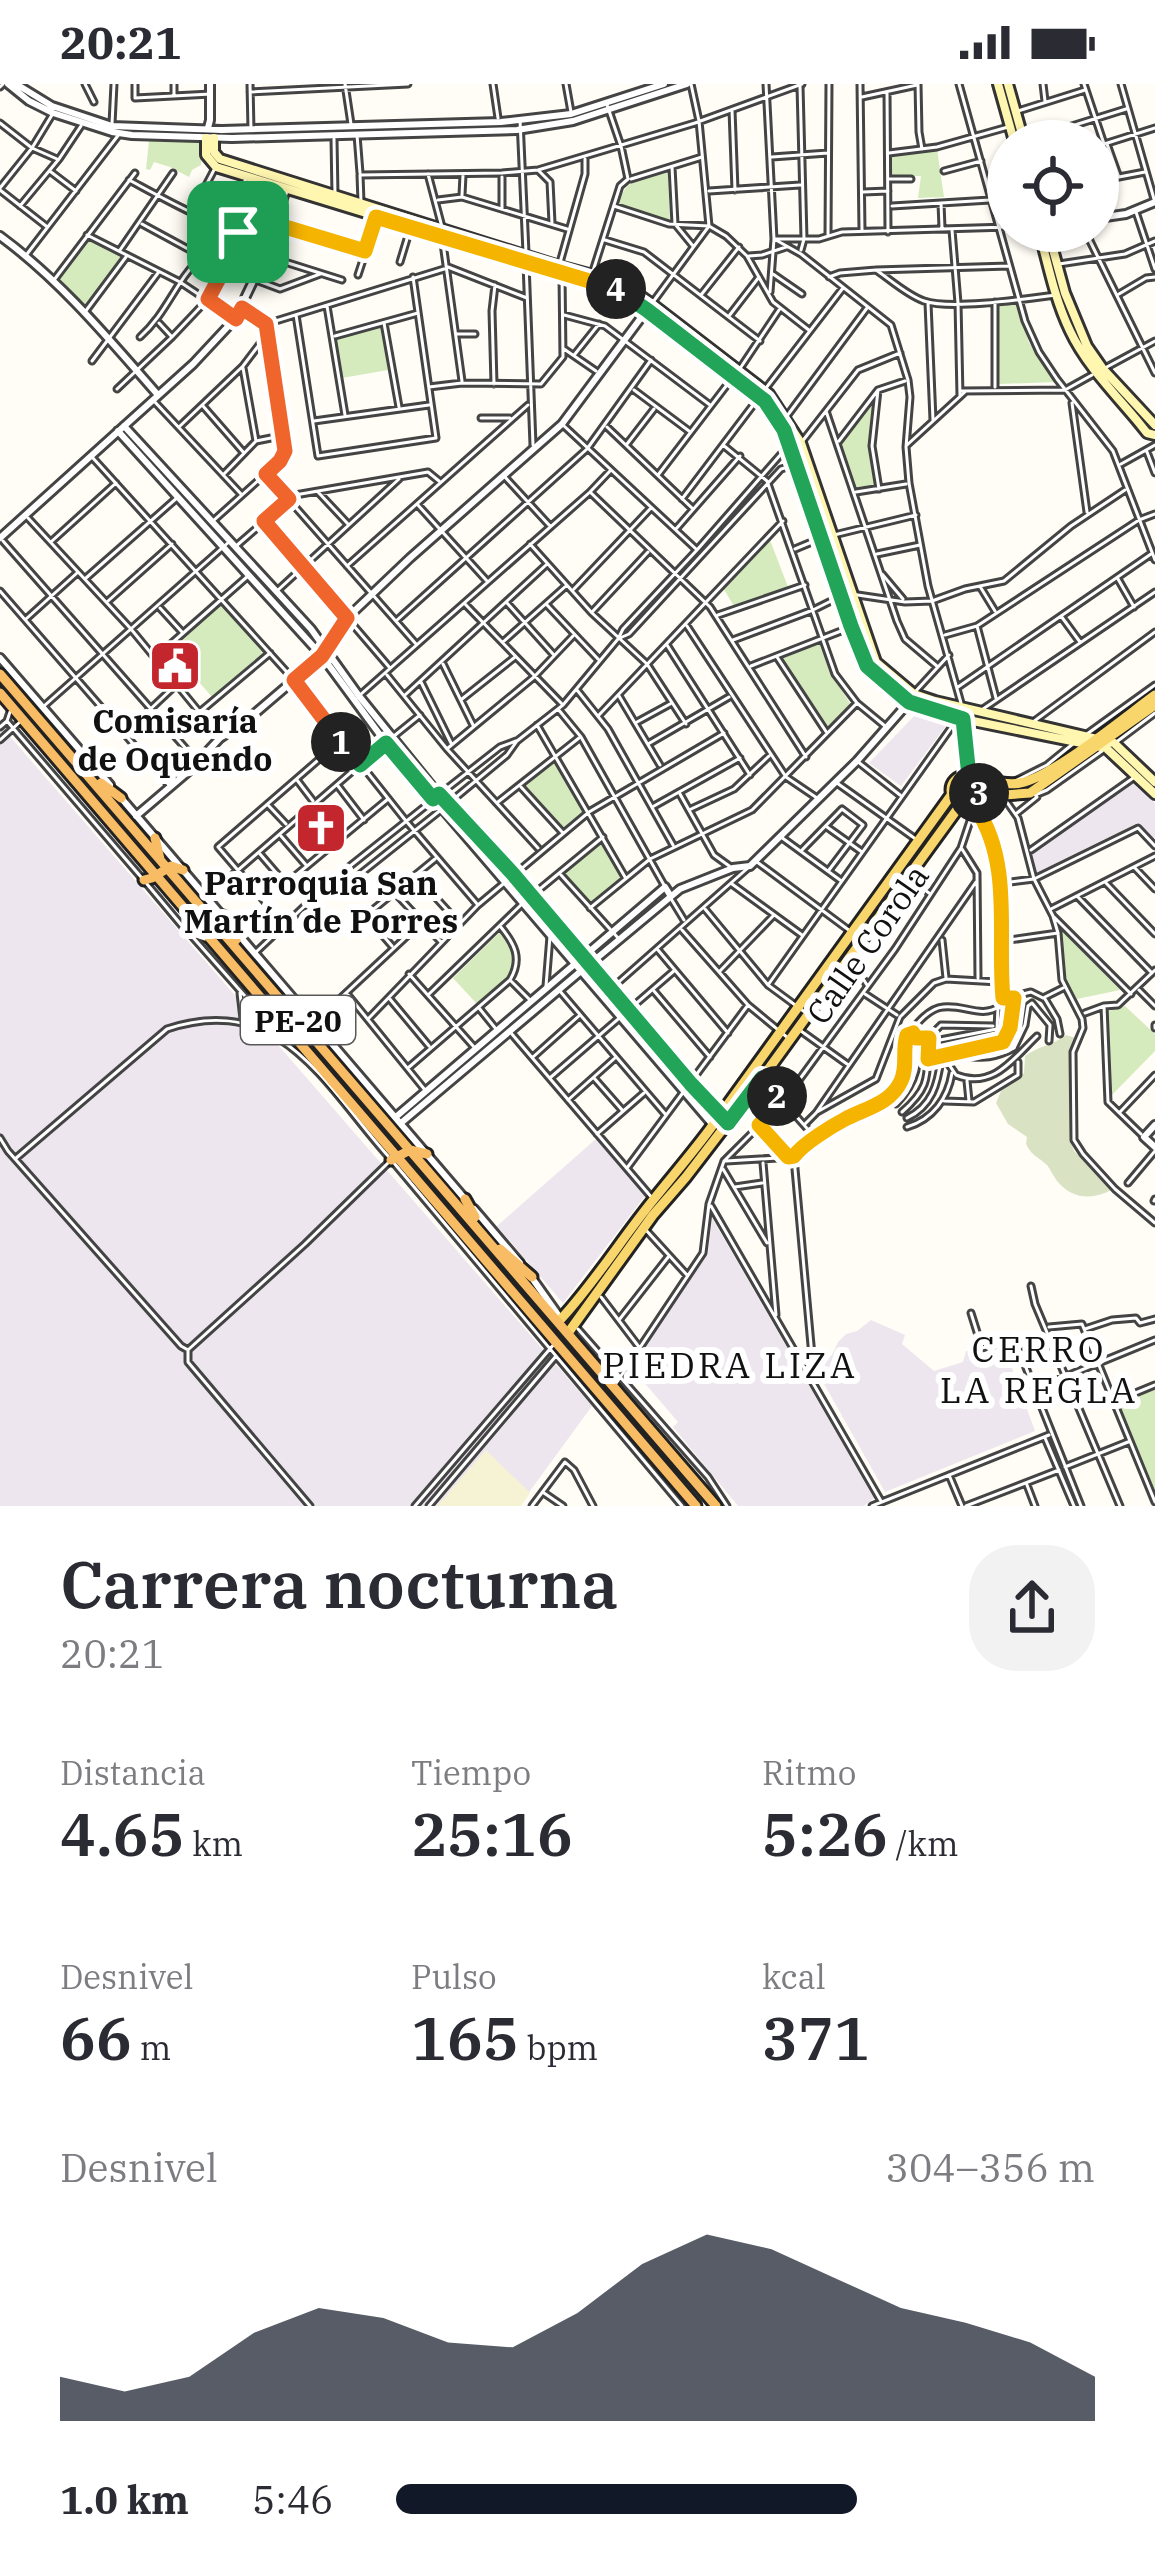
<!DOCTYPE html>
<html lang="es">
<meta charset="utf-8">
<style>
body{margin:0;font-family:"IBM Plex Serif",serif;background:#f2f2f3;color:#2b2b33;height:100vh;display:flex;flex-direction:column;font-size:45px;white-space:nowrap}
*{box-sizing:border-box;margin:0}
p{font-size:39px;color:#7c7c81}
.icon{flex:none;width:66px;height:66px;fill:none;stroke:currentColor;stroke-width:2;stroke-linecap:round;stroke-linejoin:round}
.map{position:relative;height:1422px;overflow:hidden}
.details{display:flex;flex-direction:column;background:#fff;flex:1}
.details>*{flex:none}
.controls{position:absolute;left:987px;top:36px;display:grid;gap:24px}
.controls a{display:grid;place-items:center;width:132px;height:132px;border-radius:50%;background:#fff;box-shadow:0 3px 9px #0004;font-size:60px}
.pin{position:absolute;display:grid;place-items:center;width:102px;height:102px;color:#fff;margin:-51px;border-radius:24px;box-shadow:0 6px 18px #0006}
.km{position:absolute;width:60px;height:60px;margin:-30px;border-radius:50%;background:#222;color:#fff;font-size:33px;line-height:60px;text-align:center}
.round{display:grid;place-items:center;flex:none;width:126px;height:126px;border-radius:48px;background:#f2f2f3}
.overview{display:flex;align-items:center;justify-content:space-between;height:204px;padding:0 60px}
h1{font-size:66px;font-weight:600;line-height:90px}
.metrics{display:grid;grid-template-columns:repeat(3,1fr);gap:18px;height:204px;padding:12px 60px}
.metrics div{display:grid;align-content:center}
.metrics b{font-size:60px;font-weight:600}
.metrics small{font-size:33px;font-weight:400}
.metrics p{font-size:33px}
.chart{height:336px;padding:24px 60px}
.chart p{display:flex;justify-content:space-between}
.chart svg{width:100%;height:216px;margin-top:12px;fill:#111827;opacity:.7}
ul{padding:0 60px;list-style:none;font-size:39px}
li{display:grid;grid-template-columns:192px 144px 1fr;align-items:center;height:90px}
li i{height:30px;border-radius:15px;background:#111827}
.status{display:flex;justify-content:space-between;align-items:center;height:84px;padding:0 60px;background:#fff;direction:ltr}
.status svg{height:33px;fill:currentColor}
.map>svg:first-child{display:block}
.industrial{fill:#eee6ef}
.farmland{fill:#f6f3d4}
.green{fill:#d5ebbd}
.cemetery{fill:#d9e3c4}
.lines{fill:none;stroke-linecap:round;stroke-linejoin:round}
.pedestrian-casing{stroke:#444;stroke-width:9}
.minor-casing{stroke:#444;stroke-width:9}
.tertiary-casing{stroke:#444;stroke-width:12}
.secondary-casing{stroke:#333;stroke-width:14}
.primary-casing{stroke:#222;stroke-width:15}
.trunk-casing{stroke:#222;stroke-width:15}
.pedestrian{stroke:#fff;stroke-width:3}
.minor{stroke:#fff;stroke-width:3}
.tertiary{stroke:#fff;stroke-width:6}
.secondary{stroke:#fff6b0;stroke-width:8}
.primary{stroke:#f9d66b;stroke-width:9}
.trunk{stroke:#f7bc64;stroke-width:9}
.split-1-casing{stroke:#fff;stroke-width:24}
.split-2-casing{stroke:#fff;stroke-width:24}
.split-3-casing{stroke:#fff;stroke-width:24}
.split-4-casing{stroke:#fff;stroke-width:24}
.split-5-casing{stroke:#fff;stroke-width:24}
.split-1{stroke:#f0652b;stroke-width:15}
.split-2{stroke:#22a559;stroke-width:15}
.split-3{stroke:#f5b400;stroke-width:15}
.split-4{stroke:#22a559;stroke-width:15}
.split-5{stroke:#f5b400;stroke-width:15}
.labels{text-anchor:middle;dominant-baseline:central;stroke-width:12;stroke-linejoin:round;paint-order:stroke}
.shield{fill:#fff;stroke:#585858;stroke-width:3}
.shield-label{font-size:30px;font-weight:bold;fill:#111}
.poi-label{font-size:33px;font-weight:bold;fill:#111;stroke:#fff}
.street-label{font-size:33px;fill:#111;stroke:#fff}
.neighbourhood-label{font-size:36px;letter-spacing:3px;fill:#111;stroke:#fff}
</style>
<div class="status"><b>20:21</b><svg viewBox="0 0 49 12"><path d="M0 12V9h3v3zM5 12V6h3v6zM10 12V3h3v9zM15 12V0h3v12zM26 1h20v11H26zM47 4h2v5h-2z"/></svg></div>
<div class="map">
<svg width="1155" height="1422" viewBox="0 0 1155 1422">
<rect width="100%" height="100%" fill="#fffdf5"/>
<path class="industrial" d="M924,629L948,639L901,702L869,679L916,630Z
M0,641L592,1322L519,1422H0Z
M1133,698L1155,719V753L1153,754L1137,739L1036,789L1031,770Z
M597,1054L645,1112L563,1219L497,1142Z
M712,1134L874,1414L864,1422H738L673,1343L678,1338L631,1283L708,1170Z
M871,1236L905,1251L902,1260L934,1287L963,1278L966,1267H980L983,1274L1005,1265L1035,1347L885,1408L815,1284L832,1271L838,1258L846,1250L857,1247Z"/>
<path class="farmland" d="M486,1366L530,1409L521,1422H437Z"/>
<path class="green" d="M149,57L202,58L201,81L192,86L189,93L170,83L154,78L150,86L146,85Z
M937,65L944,113L918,114L921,92L889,93V72Z
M668,88L670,137L618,121C625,93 643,95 668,88Z
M88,155L123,173L86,223L57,194Z
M1017,220L1029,259L1055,298L999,300L997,221Z
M382,242L388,286L342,294L336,254Z
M878,306L870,362L876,402L855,403L840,359Z
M770,456L788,503L734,522L723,504Z
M222,520L265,569L213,614L170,565Z
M819,559L830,589L851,621L829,643L782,575Z
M557,676L585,726L562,745L523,702Z
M951,716L957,720L754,998L576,1229L573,1226L748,1000Z
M602,757L623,794L591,821L564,789Z
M1061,845L1120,906L1077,915L1066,897Z
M501,847C530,884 505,896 477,920L453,894Z
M1125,922L1155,950V967L1109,1014L1106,928Z
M1155,1303V1410L1118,1318Z"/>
<path class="cemetery" d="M1066,951L1076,954L1070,966L1072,993L1070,1056L1074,1067L1113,1105C1094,1116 1073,1116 1058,1098C1056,1096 1048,1082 1047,1081C1037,1072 1032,1072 1026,1060L1027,1053L1008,1040L996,1019L1001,1007L1024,989L1025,972C1038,962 1054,961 1066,951Z"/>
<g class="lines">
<g class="pedestrian-casing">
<path id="pedestrian" d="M827,743L862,768
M802,766L842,725L863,741L829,786
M1045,915L1057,935L1060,950
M930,952L941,941L993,942
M930,963L940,956L997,945L998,924
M956,970L1003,958L1010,944L1014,914
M928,975C948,974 947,978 956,991C993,1006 1014,974 1037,952
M967,997L969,1017
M944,1017L974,1018L1018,991V978
M896,1020C916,999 923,977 913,949L909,950
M902,1028C933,1001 926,990 929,954H916
M907,1034C932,1022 938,1000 941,974C971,967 980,982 1014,964L1025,941L1028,922L1032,919L1050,941L1049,957
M907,1043C933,1035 948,1014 952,989"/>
</g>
<g class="minor-casing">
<path id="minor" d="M85,0L94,18
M135,0V14L211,10
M174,0V11
M250,0L251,46
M345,0L351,40
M493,0L498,34
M566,0L571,28
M766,0L774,155L770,208
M860,0L862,146
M918,0L919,48L922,65
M959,0L1025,237L1039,268L1057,295L1113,367L1155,476
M1043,0L1045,17
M1084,0L1104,60
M1121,0L1154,115
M800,2L804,155L801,166
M0,3L3,0
M250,8L408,0
M887,8L888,148
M862,13L917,1
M732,26L735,106
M1018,27L1085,6
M520,36L526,169
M0,39L32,64L57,75
M112,40L114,0
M357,51L360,89
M334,55L335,111
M1027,56L1126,25
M1107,60L1118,91
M1098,62L1155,44
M889,69L937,63L1008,43
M772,73L828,69
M672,83L675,140L693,162
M539,87L550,98L552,139
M944,87L981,77
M51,88L76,107
M428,90L442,143
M502,93V125
M631,95L702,73
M889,95H911
M129,96C148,106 208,140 225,141C238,142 249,136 263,136L366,168
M1098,97L1145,88
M0,104L32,64L52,31
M0,106L46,142
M709,107L800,101
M863,108L888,107
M462,111L463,91
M438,116L462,113L567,145
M361,118L360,91L502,89L538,86L695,39L802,0
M941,119L942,144
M20,122L59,75L81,42
M614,122L669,140L709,142L726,152L747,172L773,218L810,247
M892,122L990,116
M193,126L214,86
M1136,128L1155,185
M142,140L201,172
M223,140L246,95
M952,146L958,219L960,312
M1088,147L1090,157L1155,289
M828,150L829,0
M87,151L180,198L231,232
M442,152L462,297
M774,155L801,170L891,241L908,296L910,313L906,363L909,399L928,502L961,619
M776,155H819L842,148L1008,143
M605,156L644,168L760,257
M120,166L173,89
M27,170L120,49
M749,172L762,171L786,163
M269,173L342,196
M400,178L410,145
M526,179L533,361
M1059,180L1125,170L1155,157
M559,182L585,90V75
M448,183L527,214
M876,186C891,196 907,211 924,217C951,226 1025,215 1055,211
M592,190L620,102L628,95L621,62L606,18
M773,190L802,210
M358,191L376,136
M829,193L840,189L876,186L1009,182
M54,196L135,89
M256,196L280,205L320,190
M1119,210L1146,194L1155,193
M701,211L739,163
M653,218L709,142L699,37L691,0
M995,218V303
M928,219L933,336
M327,222L345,331
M85,228L126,173
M296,231L318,372L436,354L413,193
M564,231L605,242L710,321
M729,232L759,193
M159,239L172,253
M384,239L399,323
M266,240L444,185
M457,250H475
M335,252L418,229
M140,253C158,237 167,219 180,199C194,177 214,160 233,143
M564,265L596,287
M575,270L599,240
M92,277L158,189
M741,283L779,226
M1105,284L1155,257
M494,300L492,227L495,201
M429,303L462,299L541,300L563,273L562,191
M766,304L843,204
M117,305L172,253L208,215L238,152L235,143
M634,306L689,347
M878,306L872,362L879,405
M961,307L1065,306L1092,291
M153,316L241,410
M1072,319L1087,428
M203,322L244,369
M826,327L897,537L905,555L938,583
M787,332L867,224
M481,334H510
M314,337L429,321
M563,341L696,465
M180,342L243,282L268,249
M607,343L693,425
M256,357L281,352
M839,357L878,306L905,297
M627,360L654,325
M723,361L767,397L835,590L857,619L885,642
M907,361L966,307
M1147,368L1155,389
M92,373L294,596L406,737L478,821
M1121,380L1155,361
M223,391L256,357L243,284
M658,391L733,293
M268,392L416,560
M504,392L550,442
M318,408L348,440
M590,408L710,523L806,673
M856,408L906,400
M682,415L757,316
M417,420L487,497
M28,434L131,545L219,652
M213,437L280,377L285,367L266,240L242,224
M264,437L390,584
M676,445L740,372
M834,451L916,431
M3,457L195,675
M52,457L116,399
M530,460L592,529L647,580L686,640
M235,463L295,411L428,388L439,397
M795,465L819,455
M877,470L920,461
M347,482L528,321
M882,490L903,515
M86,494L178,413
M1118,495L1134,523
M981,504L995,527
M574,505L650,425
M278,506L399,395
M0,507L169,701
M108,517L172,460
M507,519L553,570
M465,520L563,621
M547,521L598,575
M160,524L182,548
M593,527L648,468
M718,531L805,501
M1061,532L1080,558
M26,535L77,489
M396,537L587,365L651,276
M687,542L786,693L817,714
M977,542L996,614
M945,551L977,542L1139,436L1155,430
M620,554L629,550L781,385L788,383L794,385
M733,556L813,526L841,512L851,510L905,518L932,517L965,505L1004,497L1071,442L1125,406
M503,558L567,501
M667,561L750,691
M156,573L248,492
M777,573L827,649
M443,580L473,641
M751,582L859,540
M387,591L447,665L538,764
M421,598L451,659
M958,603L1151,470
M577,606L608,645L673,761
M915,608L949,571
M360,611L590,408L610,387
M405,611L546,481
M619,612L660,681
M462,615L515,573
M44,622L230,457
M558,625L581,653L664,801
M983,625L1155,508
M201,627L270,569
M599,631L783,437
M7,637L141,793
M637,638L670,620
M1033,638L1155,548
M964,640L969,690
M537,641L625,793
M0,643L7,637L10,628
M126,648L176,601
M1087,650L1155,601
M394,652L420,631
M0,656L21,637
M1115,659L1155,629
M648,660L729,613
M448,664L534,593L573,552
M857,677L900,711
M297,696L313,717
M1017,696L1047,681L1074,659
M837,699L917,756
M338,702L364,736
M521,703L563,749
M440,710L500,663L516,657
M680,710L714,771L732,784
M1035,711L1047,706L1102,667
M1004,714L1018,734L1034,795L1053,832L1058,849L1062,896L1082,935L1083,944L1073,968L1074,1056L1083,1070L1115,1105L1155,1139
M498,718L579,654
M449,719L507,671L517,657L563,621L618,555L623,545L697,466L789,361L801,359L858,286L900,269
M969,719L972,730
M268,721L286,740
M654,722L740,674
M689,726L734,705L769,672
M1017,729L1037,713
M281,752L306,781
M781,753L840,796
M962,765L977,789L978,894
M1031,766L1136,692
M260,770L285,799
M757,778L850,847
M1135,784L1155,805
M561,791L619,855
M417,793L459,839
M912,797L929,809
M330,798L340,802L349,799L442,725
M1003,799L1034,795L1138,744L1155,762
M1106,799L1155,850
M147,800L188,849L205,855
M732,800L802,851
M396,810L441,858
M207,813L386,658
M670,813L684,836
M1078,813L1152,889
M266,816L388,715
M590,824L650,775L752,726L857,619
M705,825L768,901L806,929
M1051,825L1155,772
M367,833L392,862
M1054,833L1131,910
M283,839L218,763L339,658
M353,842L435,775
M682,846L748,921L788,954
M190,850L268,938
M942,856L946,894
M1003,857L1058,849
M658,866L728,949
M255,869L330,798L433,716
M853,879L867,901
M719,888L774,831
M409,890L474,963
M511,897L530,916
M768,901L958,634
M546,902L550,852
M612,904L749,783
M559,906L666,1031
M1139,906L1155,922
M654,907L710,973
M240,909L243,935
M865,910L897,931
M348,911L425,1006
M428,911L524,818L603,753
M389,914L429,962
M1006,914L1031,908L1043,914L1063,904
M1104,922L1108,1018L1141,1050
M479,924L496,945
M1085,929L1104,922L1118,921L1155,886
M368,935L478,821L589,728L724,649
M316,937L422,838
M1155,941V944
M801,947L847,980
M511,949L653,1115
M533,973L580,931
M408,984L510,896C523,874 514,859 500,842
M551,993L675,886
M594,994L623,1027
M765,997L812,1050
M568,1016L615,974
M817,1028L876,995L900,933L934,899L946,895L999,898
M1120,1028L1155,991
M804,1041L816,1029L976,798
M760,1042L786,1070
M597,1050L644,1009
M0,1054L8,1067L181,1262L188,1266
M794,1074L812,1272L809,1285
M15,1075L167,945C280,907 324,1000 388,1072
M726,1077L794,1073L804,1061L840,1038L892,1011L904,991L905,954C914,943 928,924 943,923C964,920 981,935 1000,922C1005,906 999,890 1000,874C1002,824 1005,768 976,724
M394,1079L682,1422
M763,1079L776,1231
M627,1084L748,921
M723,1085L767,1159
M1128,1099L1155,1067
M735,1103L762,1099
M1154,1117L1155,1115
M711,1122L881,1417
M645,1145L687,1191
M1031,1202L1035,1220L1120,1422
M601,1213L639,1263
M971,1229L982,1264L1015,1256L1081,1422
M619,1236L669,1172
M1049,1243L1082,1240L1155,1418
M578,1245L708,1393L727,1422
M1085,1245L1112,1236L1136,1234L1140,1239L1155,1235
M189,1265L305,1160L388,1079
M188,1266V1278L310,1422
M615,1301L703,1169L709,1120L724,1077L783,1018L895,865L961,764L977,716
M1035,1305L1155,1256
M1116,1317L1155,1301
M1045,1354L1074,1422
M1065,1383L1128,1358
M949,1391L962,1422
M1027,1401L1035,1422
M544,1409L563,1422
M415,1422L555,1259
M429,1422L556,1272
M532,1422L565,1378L574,1386L593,1422
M872,1422L1049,1351
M966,1422L1059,1386"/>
</g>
<g class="tertiary-casing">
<path id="tertiary" d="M8,0L29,17L53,29L112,48L132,51L232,54L517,46L573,37L687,0
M16,0L52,22L112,42L222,46L501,38L571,30L664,0
M208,44L210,36V0
M1098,134L1126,130L1155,118
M0,152C60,196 109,255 158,311
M124,342L311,545L359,612L439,711L513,790L728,1039
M118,347L322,572L386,659L713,1041
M0,454L193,280L235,235L265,172L286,105
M0,574L110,701
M122,715L223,833
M136,732L190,686L220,654L253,631L322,572L347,534L410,474L562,340L646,227
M232,843L465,1115
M591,879L680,805L733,784L750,782L857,677L909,618
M397,1032L665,803L670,811
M401,1039L581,887
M1155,1041L1144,1053L1155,1063
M474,1125L520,1179
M532,1194L561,1235"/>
</g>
<g class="secondary-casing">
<path id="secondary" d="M998,0L1014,57
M1008,0L1024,57
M206,54V71L216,83L621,207L765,317L784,346L851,542L867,582L909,618L963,635L1106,664L1155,710
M214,54V68L220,75L559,182L622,199L652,220L769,310L801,359L876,578L914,610L935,617L1114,659L1155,698
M1039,147C1048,181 1055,216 1070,247C1086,281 1115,310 1139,339L1147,349L1155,351
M1048,147L1065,209L1087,262L1103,285L1155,341"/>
</g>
<g class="primary-casing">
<path id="primary" d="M951 706a14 14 0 1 1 28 0a14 14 0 1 1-28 0Z
M973,694C989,696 1005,702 1020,699C1051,694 1126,632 1155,611
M977,713L1030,709L1155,621
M561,1235C596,1197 622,1154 654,1115C674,1090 694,1067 713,1041L952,710
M568,1249L653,1131L686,1093L762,994L961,720"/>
</g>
<g class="trunk-casing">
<path id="trunk" d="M0,590L716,1422
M0,609L696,1422
M101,699L121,714
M155,754L160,775
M144,796L152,794L171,782L183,786
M223,832L236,856
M391,1076L410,1066L427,1070
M465,1115L475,1133
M500,1165L532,1193"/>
</g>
<use href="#pedestrian" class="pedestrian"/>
<use href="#minor" class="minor"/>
<use href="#tertiary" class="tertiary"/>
<use href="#secondary" class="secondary"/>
<use href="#primary" class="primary"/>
<use href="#trunk" class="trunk"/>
</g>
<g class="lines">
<g class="split-1-casing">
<path id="split-1" d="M238,148L224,185L208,215L236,235L242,224L266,240L285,367L280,377L266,390L289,415L264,437L347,534L322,572L294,596L341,658"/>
</g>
<g class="split-2-casing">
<path id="split-2" d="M341,658L360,681L386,659L433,715L439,710L513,790L691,1000L728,1039L762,994L777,1012"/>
</g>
<g class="split-3-casing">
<path id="split-3" d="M777,1012L782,1018L759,1041L788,1073L794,1072C804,1059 832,1042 847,1034C867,1024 891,1019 901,997C908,983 902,966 907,951L913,949L916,954H929L928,975L1003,958L1010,944L1014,914H1003C997,851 1013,780 976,724L979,709"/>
</g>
<g class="split-4-casing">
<path id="split-4" d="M616,205L647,226L765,317L784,346L851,542L867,582L909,618L963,635L969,692L977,698L979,709"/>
</g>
<g class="split-5-casing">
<path id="split-5" d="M238,148L234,141L251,136H262L365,167L376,133L616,205"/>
</g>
<use href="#split-1" class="split-1"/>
<use href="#split-2" class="split-2"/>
<use href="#split-3" class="split-3"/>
<use href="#split-4" class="split-4"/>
<use href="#split-5" class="split-5"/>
</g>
<defs>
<g id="civic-square" transform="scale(2.7)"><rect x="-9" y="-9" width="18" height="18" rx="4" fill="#c4262e" stroke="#fff"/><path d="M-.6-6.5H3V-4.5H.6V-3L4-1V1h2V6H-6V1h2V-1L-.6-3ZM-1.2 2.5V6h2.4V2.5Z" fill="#fff"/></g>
<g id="church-square" transform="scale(2.7)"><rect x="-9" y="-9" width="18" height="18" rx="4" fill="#c4262e" stroke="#fff"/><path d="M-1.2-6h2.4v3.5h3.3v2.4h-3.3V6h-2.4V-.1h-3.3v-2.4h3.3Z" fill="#fff"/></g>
</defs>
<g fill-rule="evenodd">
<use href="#civic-square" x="175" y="582"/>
<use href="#church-square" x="321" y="744"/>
</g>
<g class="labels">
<rect class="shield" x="241" y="912" width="114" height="48" rx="9"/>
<g class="shield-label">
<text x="298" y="936">PE-20</text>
</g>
<g class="poi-label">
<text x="175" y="636">Comisaría<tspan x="175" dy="38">de Oquendo</tspan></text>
<text x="321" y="798">Parroquia San<tspan x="321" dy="38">Martín de Porres</tspan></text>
</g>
<g class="street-label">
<text transform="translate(867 860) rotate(-55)">Calle Corola</text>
</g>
<g class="neighbourhood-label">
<text x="1039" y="1264">CERRO<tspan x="1039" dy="41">LA REGLA</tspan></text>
<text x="730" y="1280">PIEDRA LIZA</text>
</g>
</g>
</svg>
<div class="controls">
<a><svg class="icon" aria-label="locate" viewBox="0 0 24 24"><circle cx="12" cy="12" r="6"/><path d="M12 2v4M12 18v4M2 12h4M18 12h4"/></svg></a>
</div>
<div class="pin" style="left:238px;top:148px;background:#1e9e55"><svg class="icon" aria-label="arrive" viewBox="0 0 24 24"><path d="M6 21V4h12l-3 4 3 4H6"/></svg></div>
<b class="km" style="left:341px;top:658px">1</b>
<b class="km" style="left:777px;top:1012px">2</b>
<b class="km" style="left:979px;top:709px">3</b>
<b class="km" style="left:616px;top:205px">4</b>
</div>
<section class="details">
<div class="overview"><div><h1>Carrera nocturna</h1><p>20:21</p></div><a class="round"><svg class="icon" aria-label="share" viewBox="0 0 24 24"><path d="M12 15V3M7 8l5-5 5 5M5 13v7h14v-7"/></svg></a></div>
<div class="metrics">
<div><p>Distancia</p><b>4.65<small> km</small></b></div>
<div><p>Tiempo</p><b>25:16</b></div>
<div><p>Ritmo</p><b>5:26<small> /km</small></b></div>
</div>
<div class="metrics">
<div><p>Desnivel</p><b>66<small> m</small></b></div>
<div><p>Pulso</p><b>165<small> bpm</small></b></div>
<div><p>kcal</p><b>371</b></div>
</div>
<div class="chart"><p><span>Desnivel</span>304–356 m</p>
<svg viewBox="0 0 160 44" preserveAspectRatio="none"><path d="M0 44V35L10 38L20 35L30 26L40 21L50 23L60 28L70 29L80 22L90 12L100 6L110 9L120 15L130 21L140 24L150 28L160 35V44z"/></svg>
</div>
<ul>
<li><b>1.0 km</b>5:46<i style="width:66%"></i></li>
</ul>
</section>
